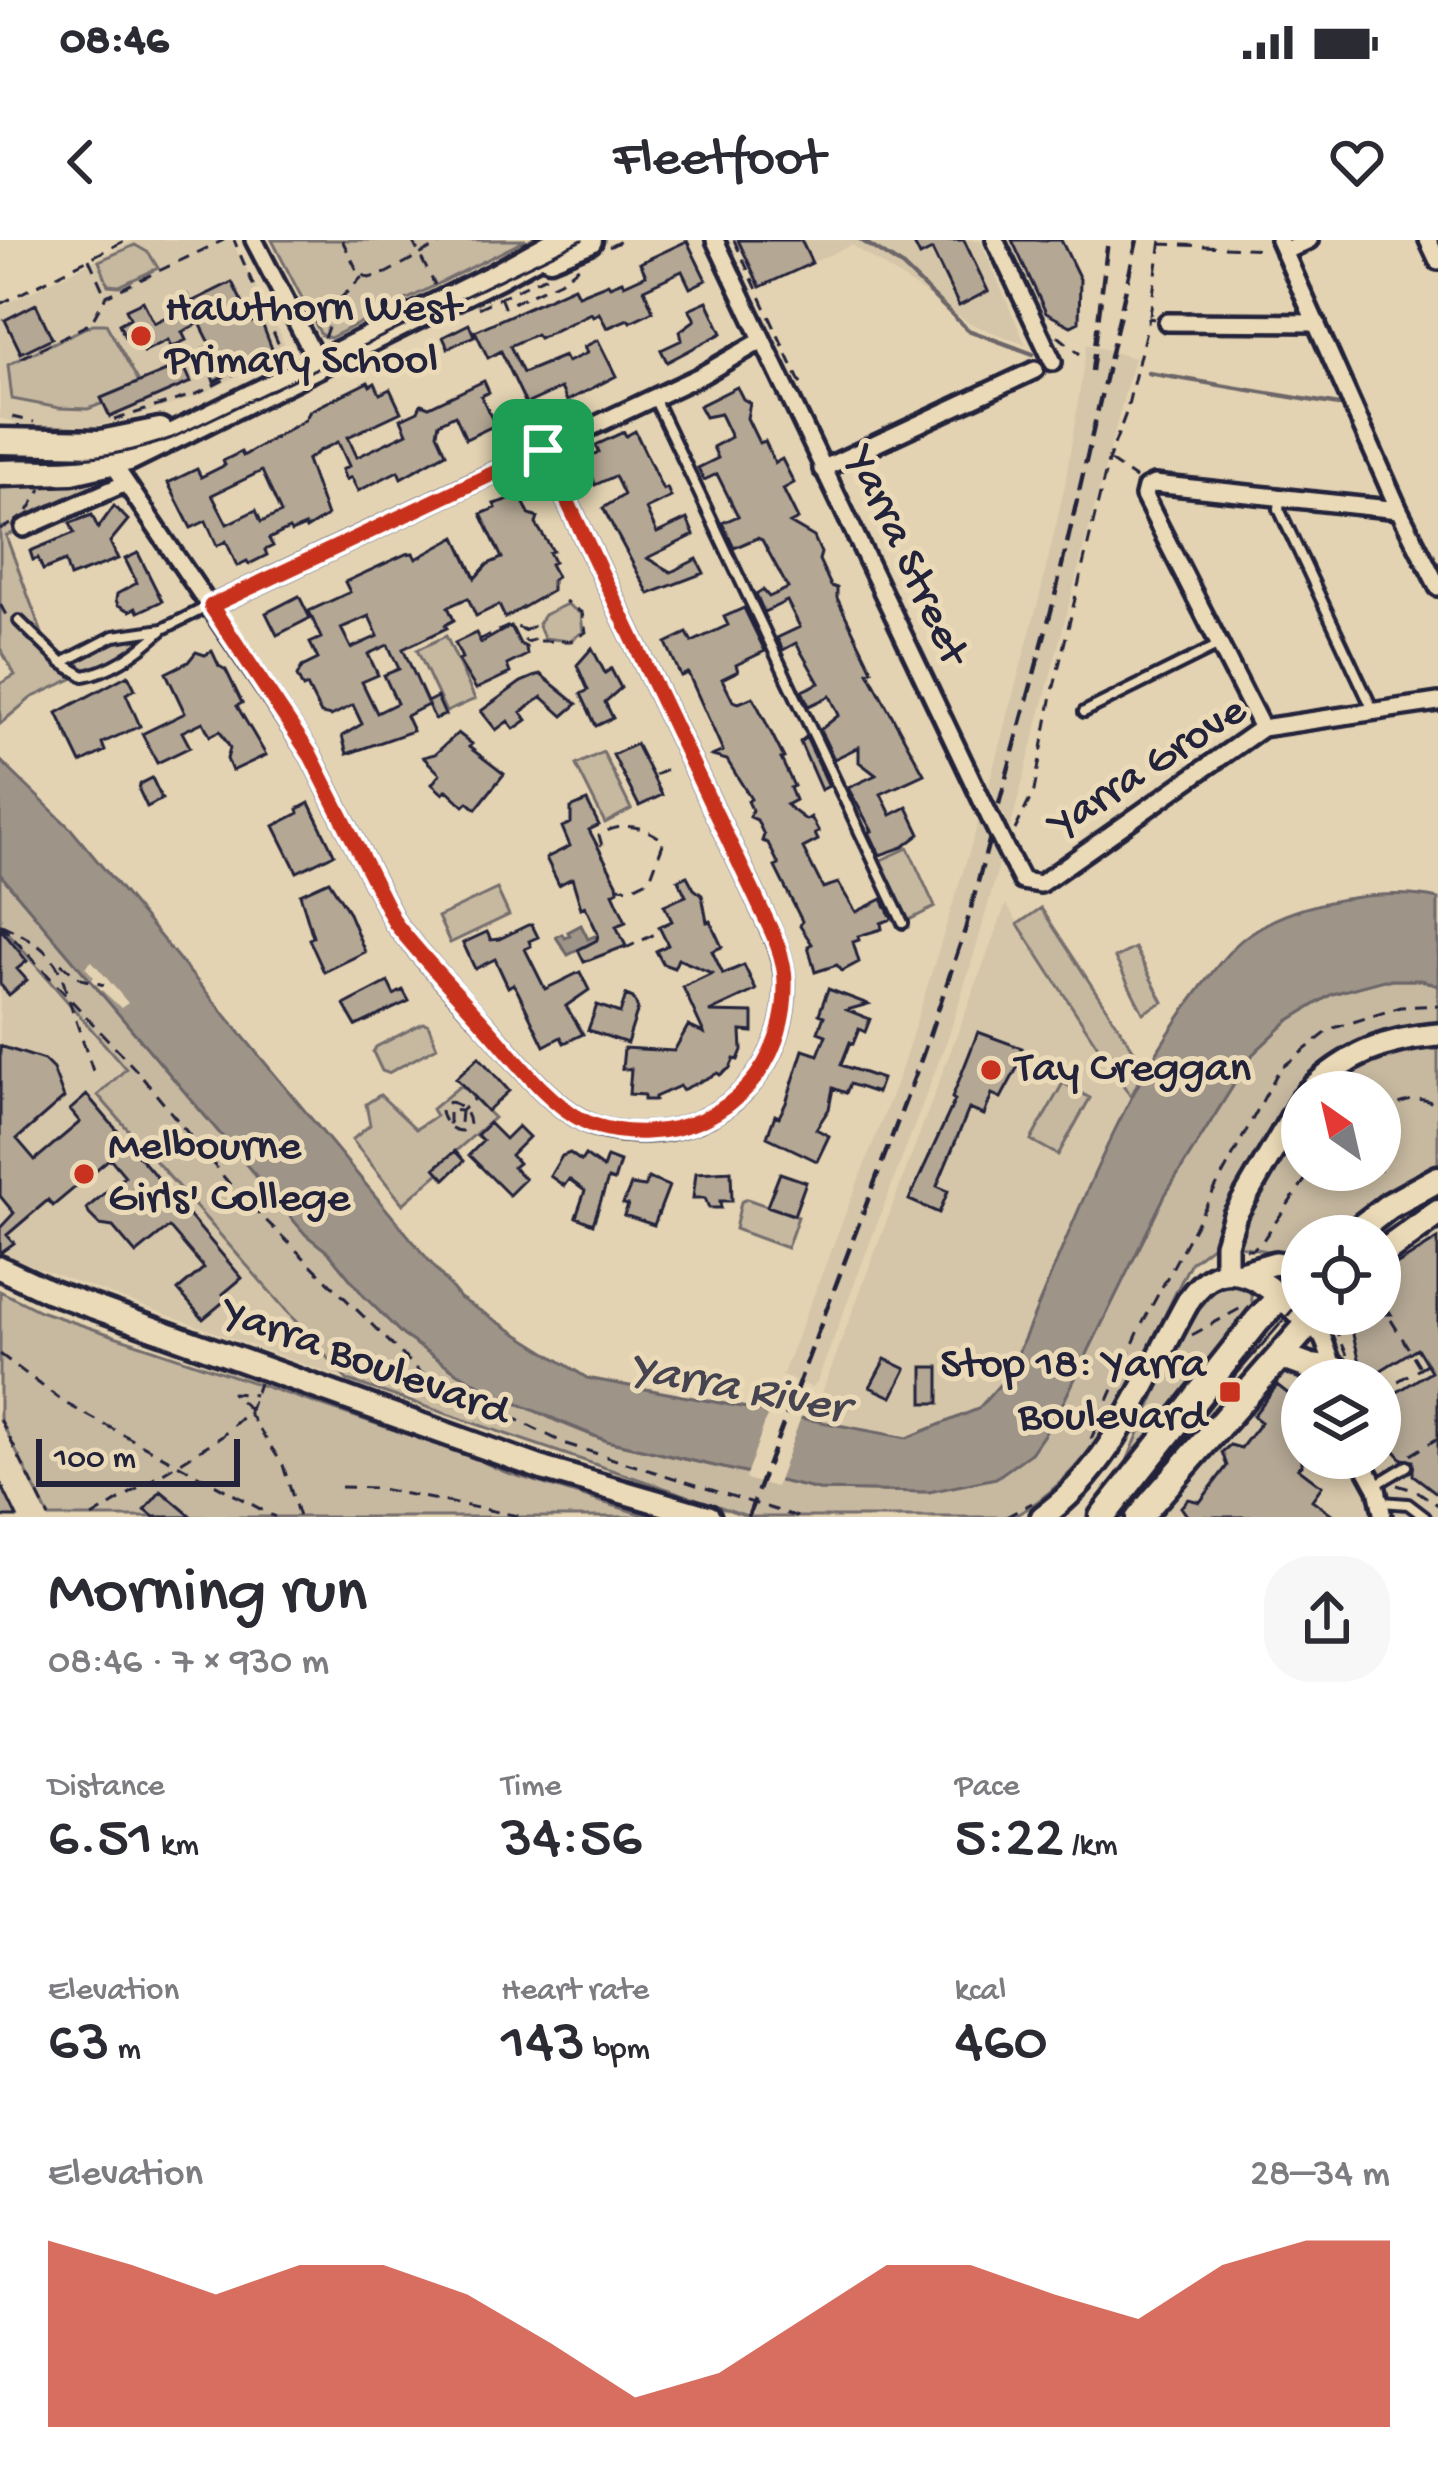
<!DOCTYPE html>
<meta charset="utf-8">
<style>
body{margin:0;font-family:"Gochi Hand",sans-serif;background:#f7f7f7;color:#2b2b33;height:100vh;display:flex;flex-direction:column;font-size:45px;white-space:nowrap}
*{box-sizing:border-box;margin:0}
p{font-size:39px;color:#7c7c81}
.icon{flex:none;width:66px;height:66px;fill:none;stroke:currentColor;stroke-width:2;stroke-linecap:round;stroke-linejoin:round}
.map{position:relative;height:1277px;overflow:hidden}
.details{display:flex;flex-direction:column;background:#fff;flex:1}
.details>*{flex:none}
.needle{width:78px;rotate:326deg}
.controls{position:absolute;left:1281px;top:831px;display:grid;gap:24px}
.controls a{display:grid;place-items:center;width:120px;height:120px;border-radius:50%;background:#fff;box-shadow:0 6px 18px #0003;font-size:60px}
.scale{position:absolute;left:36px;bottom:30px;width:204px;box-sizing:border-box;padding-left:12px;border:6px solid #22223b;border-top:0;font-size:33px;line-height:42px;white-space:nowrap;color:#22223b;-webkit-text-stroke:9px #ebdab7;paint-order:stroke}
.pin{position:absolute;display:grid;place-items:center;width:102px;height:102px;color:#fff;margin:-51px;border-radius:24px;box-shadow:0 6px 18px #0006}
.round{display:grid;place-items:center;flex:none;width:126px;height:126px;border-radius:48px;background:#f7f7f7}
.headline{display:flex;align-items:center;justify-content:space-between;height:204px;padding:0 48px}
h1{font-size:66px;font-weight:600;line-height:90px}
.figures{display:grid;grid-template-columns:repeat(3,1fr);gap:18px;height:204px;padding:12px 48px}
.figures div{display:grid;align-content:center}
.figures b{font-size:60px;font-weight:600}
.figures small{font-size:33px;font-weight:400}
.figures p{font-size:33px}
.chart{height:336px;padding:24px 48px}
.chart p{display:flex;justify-content:space-between}
.chart svg{width:100%;height:216px;margin-top:12px;fill:#c8321e;opacity:.7}
.status{display:flex;justify-content:space-between;align-items:center;height:84px;padding:0 60px;background:#fff;direction:ltr}
.status svg{height:33px;fill:currentColor}
header{display:flex;justify-content:space-between;align-items:center;height:156px;padding:0 48px;background:#fff;font-size:54px;font-weight:600}
.map>svg:first-child{display:block}
.built{fill:#d5c6a9;fill-rule:evenodd}
.green{fill:#c7b9a0;stroke:#746e6e;stroke-width:3;fill-rule:evenodd}
.water{fill:#9e9488;stroke:#6c6669;stroke-width:3}
.pier{fill:#e3d3b2}
.lines{fill:none;stroke-linecap:round;stroke-linejoin:round}
.stream{stroke:#6c6669;stroke-width:4.5}
.building{fill:#b4a794;stroke:#22223b;stroke-width:3;fill-rule:evenodd}
.lane-casing{stroke:#22223b;stroke-width:16}
.street-casing{stroke:#22223b;stroke-width:24}
.secondary-casing{stroke:#22223b;stroke-width:30}
.primary-casing{stroke:#22223b;stroke-width:33}
.path{stroke:#22223b;stroke-width:3;stroke-dasharray:12 9;stroke-linecap:butt}
.lane{stroke:#ebdab7;stroke-width:8}
.street{stroke:#ebdab7;stroke-width:15}
.secondary{stroke:#ebdab7;stroke-width:21}
.primary{stroke:#ebdab7;stroke-width:24}
.tram{stroke:#22223b;stroke-width:3}
.rail{stroke:#22223b;stroke-width:4.5;stroke-dasharray:18 9;stroke-linecap:butt}
.street-bridge-casing{stroke:#22223b;stroke-width:24;stroke-linecap:butt}
.street-bridge{stroke:#ebdab7;stroke-width:15}
.route-casing{stroke:#fff;stroke-width:24}
.route{stroke:#c8321e;stroke-width:15}
.poi-dot{fill:#c8321e;stroke:#ebdab7;stroke-width:4.5}
.labels{text-anchor:middle;dominant-baseline:central;stroke-width:10;stroke-linejoin:round;paint-order:stroke}
.poi-label{font-size:45px;fill:#22223b;stroke:#ebdab7;text-anchor:start}
.street-label{font-size:45px;fill:#22223b;stroke:#ebdab7}
.water-label{font-size:48px;font-style:italic;fill:#474452;stroke:#ebdab7}
</style>
<div class="status"><b>08:46</b><svg viewBox="0 0 49 12"><path d="M0 12V9h3v3zM5 12V6h3v6zM10 12V3h3v9zM15 12V0h3v12zM26 1h20v11H26zM47 4h2v5h-2z"/></svg></div>
<header><svg class="icon" aria-label="back" viewBox="0 0 24 24"><path d="M15 5l-7 7 7 7"/></svg>Fleetfoot<svg class="icon" aria-label="heart" viewBox="0 0 24 24"><path d="M12 20l-8-8c-3-5 5-10 8-4 3-6 11-1 8 4z"/></svg></header>
<div class="map">
<svg width="1438" height="1277" viewBox="0 0 1438 1277">
<rect width="100%" height="100%" fill="#e3d3b2"/>
<filter id="ink" filterUnits="userSpaceOnUse"><feTurbulence type="fractalNoise" baseFrequency=".00833" numOctaves="2"/><feDisplacementMap in="SourceGraphic" scale="24" xChannelSelector="R" yChannelSelector="G"/><feConvolveMatrix kernelMatrix="1 2 1 2 8 2 1 2 1" color-interpolation-filters="sRGB"/></filter>
<g filter="url(#ink)">
<path class="built" d="M135,0H231L281,94L285,111L199,156L122,181L70,190L37,189L0,178V67Z
M801,0H980L1026,105L969,83L852,5L811,23Z
M1087,104L1134,118L1010,589L989,544L1040,355L1065,245Z
M979,580L999,624L979,698L950,792L817,1142L811,1147L782,1136L900,834Z
M1006,664L1131,857L1009,1134L978,1169L907,1198L811,1182Z
M0,685L127,829L98,855L347,1140L0,1014Z
M1438,990V1277H1155L1337,1074H1380V1032ZM1302,1140H1380V1218H1302Z"/>
<path class="green" d="M272,0H526L330,98L321,95Z
M135,5L149,13L158,28L119,46L108,45L99,21Z
M93,84H106L139,142L102,158L104,163L88,169L59,168L12,159L8,125Z
M108,241L113,249L6,296L43,396L72,439L31,458L0,484V444L15,435L0,408V246Z
M567,364L581,374L583,392L569,401L544,398L538,384L544,375Z
M143,392L153,395L121,419L87,433L79,427L81,416Z
M446,396L475,459L446,472L417,410Z
M603,512L631,569L605,583L576,525Z
M908,608L935,667L907,681L879,621Z
M0,634L306,995L329,1013L364,1056L403,1095L455,1131L556,1181L606,1201L819,1250L929,1252L1031,1213L1056,1177L1165,955L1253,814L1288,781L1332,754L1384,740H1422L1438,746V928L1385,954L1331,996H1302V1017L1217,1002L1191,1022C1144,1112 1107,1227 1013,1277H750L347,1140L98,855L126,829L0,684ZM1302,852H1380V930H1302Z
M497,649L509,675L450,703L438,677Z
M1041,668L1145,827L1131,857L1018,684Z
M1135,708L1163,762L1143,773L1115,718Z
M423,783L428,784L437,807L388,833L382,831L373,812L376,807Z
M1063,843L1090,858L1058,915L1031,900Z
M461,845L494,878L436,928L439,933L403,964L352,900L370,885L366,864L380,855L416,889L436,876L432,869Z
M747,959L798,977L787,1008L735,989L741,962Z
M1225,1045L1250,1050L1253,1066L1127,1221C1143,1185 1191,1056 1225,1045Z
M0,1051L40,1071L463,1213L505,1232L650,1277H49L0,1179Z"/>
<path class="water" d="M0,520L71,589L460,1058L587,1138L907,1198L978,1169L1009,1134C1067,1003 1114,861 1201,747C1215,729 1232,705 1251,693C1295,662 1387,646 1438,659V746L1422,740H1384L1332,754L1288,781L1253,814L1165,955L1056,1177L1031,1213L996,1238L929,1252L819,1250L607,1201L499,1156L455,1131L403,1095L364,1056L329,1013L306,995L0,634Z
M581,685L588,699L595,696L597,700L568,715L556,697L562,694L565,698L570,696L568,692Z"/>
<path class="pier" d="M92,721L128,763L121,768L91,740L94,737L85,727Z
M770,1168L802,1174L776,1247L745,1239Z"/>
<g class="lines">
<path class="stream" d="M861,0L902,26L968,90L1033,114
M1148,133L1339,165"/>
</g>
<path class="building" d="M738,0H801L812,23L760,47Z
M912,0H964L988,51L959,66L932,10L920,16Z
M1012,0H1061L1080,39L1079,82L1071,86L1046,73Z
M687,1L706,40L690,48L682,31L644,49L653,71L630,82L628,79L607,88L599,73L593,76L591,73L539,98L536,94L510,106L523,133L564,116L567,122L587,113L584,107L598,100L616,136L567,161L561,148L526,164L501,111L488,118L475,91L574,47L578,55L608,43L610,46L622,41L624,45L646,35L640,23Z
M232,42L252,82L260,78L272,109L214,142L203,109L211,105L200,83L182,92L186,100L171,107L168,100L143,112L138,100L134,102L130,95L125,97L119,84L130,78L126,69L143,61L154,83L178,71L173,62L187,55L191,62Z
M707,61L722,93L667,122L661,110L682,100L680,91L695,80L689,69Z
M36,64L52,98L21,113L5,80Z
M469,84L474,96L448,108L443,97Z
M183,124L191,142L110,177L101,158Z
M484,141L489,152L481,156L495,185L466,199L455,175L439,183L437,193L446,213L401,238L398,231L358,251L351,237L346,240L342,230L349,226L338,202L319,211L307,220L327,276L306,289L305,286L291,292L289,289L269,299L273,306L265,310L267,315L249,324L247,321L237,326L226,301L217,306L206,281L191,288L168,243L197,229L201,237L225,225L223,221L241,212L243,216L305,180L310,171L368,142L370,146L375,143L380,154L390,149L401,172L348,197L357,217L407,193L401,179L418,171L421,164L429,167ZM262,231L281,273L261,282L256,270L227,284L212,255Z
M737,147L743,159L750,163L747,178L759,203L765,201L775,223L782,219L794,243L783,249L798,279L790,283L814,297L821,313L819,320L831,346L837,348V358L872,430L868,432L924,534L881,554L891,575L907,567L920,594L903,607L880,615L869,592L872,591L848,548L876,535L859,522V507L834,519L820,490L839,475L830,456L809,466L802,451L819,443L796,403L783,410L777,398L800,387L787,361L764,372L756,354L763,350L769,357L788,348L762,300L757,298L734,308L722,283L738,276L717,234L704,240L698,228L718,218L713,207L731,197L720,174L705,177L699,166Z
M635,191L663,250L667,248L671,257L646,269L657,293L687,279L694,295L647,318L671,332L697,319L704,333L649,354L603,268L624,255L615,236L595,245L588,217L599,212L596,205L624,192L626,196Z
M520,256L530,275L538,278L536,284L553,311L549,312L554,322L550,324L557,337L552,340V351L505,378L499,365L476,376L468,358L448,367L454,380L445,385L447,388L403,409L427,462L437,457L445,475L435,479L428,465L406,476L413,491L347,514L342,496L362,484L353,465L331,476L321,474L307,446L303,448L297,436L302,427L318,419L310,403L321,398L309,371L350,352L345,342L406,314L413,313L416,319L456,297L475,338L488,324L502,318L481,274L496,268L494,264ZM369,376L378,396L351,408L341,388ZM388,405L399,429L384,435L397,463L377,473L362,442L378,435L368,414Z
M114,266L128,280L110,302L118,319L70,337L65,321L43,330L38,318L33,320L30,311L74,293L70,283L92,275L98,288Z
M138,313L162,361L138,372L136,368L130,371L118,365L116,360L117,354L137,343L125,319Z
M299,356L310,378L277,395L266,373Z
M744,368L765,411L736,425L738,431L722,439L733,461L739,463L753,457L784,518L781,519L794,546L790,548L795,560L786,565L806,580L811,577L819,592L815,594L818,600L803,608L823,648L838,643L856,672L882,659L892,679L881,683L882,689L858,696L859,700L853,702L859,722L842,731L837,725L815,732L808,706L812,704L800,686L802,681L775,627L779,625L768,603L762,601L764,595L757,580L750,577L752,570L748,561L751,559L727,520L712,516L723,511L688,433L681,436L666,403L687,393L692,402L728,385L724,377Z
M511,386L520,404L526,407L527,415L507,425L510,433L476,449L458,420L462,418L455,403L476,393L481,403Z
M592,408L605,433L611,429L621,448L605,462L613,478L596,486L581,454L588,450L577,425Z
M212,411L219,426L226,430L242,463L237,466L266,515L232,531L227,519L230,508L220,491L210,496L203,482L182,492L190,507L157,523L142,494L185,473L166,433L188,422L196,412L205,415Z
M540,434L577,464L563,476L542,457L521,472L527,480L514,489L508,481L496,490L481,471L521,442Z
M128,435L135,449L126,454L140,486L102,503L105,511L81,523L57,473Z
M458,493L472,504L469,507L504,534L476,569L468,562L464,566L447,550L443,554L432,544L440,534L423,517L435,514Z
M806,497L829,546L821,550L800,502Z
M636,504L662,555L639,566L613,515Z
M152,538L162,559L147,567L139,550L140,544Z
M587,561L599,585L589,590L617,643L618,650L613,653L626,682L616,686L626,706L584,722L578,710L597,700L598,694L585,666L581,668L572,638L559,645L546,618L570,606L562,587L571,583V568Z
M309,563L334,614L297,632L274,586L299,573L298,569Z
M687,636L694,649L702,655L707,682L710,681L722,707L712,711L723,734L744,725L756,750L709,772L753,773V792L741,791L742,810L738,820L734,819L730,828L720,835L718,833L682,850L680,846L655,857V860H644V855L629,854L631,829H622L624,808L674,811L688,786L704,793L683,747L712,733L678,719L674,728L663,724L656,711L668,705L659,687L672,681L664,665L686,656L678,640Z
M329,641L348,671L365,712L324,732L309,699L313,697L300,654Z
M528,685H532L538,697L529,701L531,706L525,709L545,749L580,732L589,750L566,766L583,794L564,803L561,797L544,806L517,750L513,744L508,747L495,719L475,729L463,703L487,692L491,700L499,699Z
M0,688L27,721L17,729L27,740L9,755L0,744Z
M388,742L394,755L403,750L409,761L356,786L344,765Z
M828,749L868,764L847,770L870,779L865,792L859,789L853,804L850,802L841,825L882,839L877,853L850,844L846,853L833,848L829,869L816,889L829,896L817,921L767,897L775,875L779,877L786,863L803,810L818,815L826,795L818,792L824,776L819,774Z
M626,755L633,758L638,769L627,803L588,790L597,765L620,773Z
M978,792L1022,808L1018,817L1022,819L1001,858L992,854L984,875L969,869L937,946L948,951L939,973L909,960L955,860L952,858Z
M0,806L44,820L53,829L64,858L17,899L35,920L80,882L70,870L87,855L242,1038L223,1054L227,1059L203,1079L178,1050L204,1028L169,987L136,1014L113,987L100,985L89,974L87,968L125,936L110,918L53,966L48,960L7,995L14,1003L0,1013V988L14,973L0,956Z
M479,817L509,851L487,871L456,838Z
M489,883L505,899L518,886L529,897L511,915L518,923L513,927L525,939L509,955L469,915L483,901L477,895Z
M455,911L464,921L445,939L435,928Z
M570,913L581,921L585,915L603,928L607,917L620,922L614,941L608,939L593,984L576,977L585,951L569,939L564,946L550,936L562,916Z
M731,931L732,961H720L721,968H709L705,958H693L696,933Z
M780,933L806,942L794,975L767,966Z
M648,938L669,946L654,985L624,975L628,965L623,964L631,945L645,947Z
M1438,999V1254L1413,1235V1221L1402,1219L1380,1194V1163L1431,1131L1417,1108L1370,1137L1369,1129L1361,1126L1352,1091L1344,1080L1349,1074H1391L1384,1063L1389,1060L1380,1045V1035Z
M885,1119L906,1129L892,1157L870,1147Z
M923,1127H939V1163H923Z
M1277,1145L1295,1159L1302,1157V1225L1298,1228L1322,1246L1312,1260L1336,1277H1188L1181,1267L1188,1259L1200,1262L1227,1226L1222,1212L1230,1205L1241,1208L1261,1182L1253,1176Z
M0,1242L17,1277H0Z
M161,1251L173,1261L192,1277H154L145,1270Z"/>
<g class="lines">
<g class="lane-casing">
<path id="lane" d="M654,158L903,683
M1280,260L1279,269L1373,470
M19,381L62,423L114,396L163,389L209,366
M62,423L84,436C114,430 140,411 162,390
M1084,472L1217,406
M1354,1140L1363,1134
M1377,1244L1407,1226
M1382,1262L1408,1264L1425,1277"/>
</g>
<g class="street-casing">
<path id="street" d="M254,0L319,125
M715,0L983,563
M995,0L1053,122
M1279,0L1399,270L1438,347
M1428,0L1438,21
M1284,12L1309,0
M1167,82L1317,83
M109,218L311,516L395,683C423,719 455,752 486,786C515,818 545,861 584,881C604,892 634,894 656,892C735,884 787,820 785,742C784,712 767,683 755,656L543,210
M822,229L1035,130
M24,288L126,243
M211,366L702,135L761,101
M1262,488L1144,256L1146,248L1154,244L1399,270
M1004,606L1022,641L1040,644L1262,488L1438,462
M1309,1082L1323,1098L1337,1137
M1360,1218L1377,1249L1383,1277"/>
</g>
<g class="secondary-casing">
<path id="secondary" d="M1308,852C1346,815 1385,799 1438,795
M0,1028L49,1051L544,1229L709,1277
M1226,1033V1004L1235,975L1302,860
M1240,1033L1275,1023L1302,1027
M1042,1277C1115,1226 1147,1133 1190,1058C1230,1002 1273,1051 1309,1082"/>
</g>
<g class="primary-casing">
<path id="primary" d="M550,16L589,0
M0,201L101,203L160,191
M0,233L72,231L129,218L497,36L562,0
M1350,996L1389,966L1438,939
M1380,1015L1438,973
M1281,1116L1311,1127L1336,1130
M1102,1277L1258,1080L1302,1034
M1139,1277L1317,1074"/>
</g>
<path class="path" d="M342,0L358,32L369,38L386,33L447,0
M412,0L435,45
M734,0L804,151
M1161,4L1265,9
M609,7L623,0
M89,19L105,55
M500,57L504,67L560,41L580,26
M0,64L126,0
M478,68L546,36
M1150,75L1161,0
M1058,96L1080,114
M324,98L337,62L362,37
M21,118L91,83L106,56L224,0
M12,177L34,182
M114,180L199,153L281,110L234,0
M1110,221L1136,239
M28,271L41,249
M0,289L11,284
M0,364L7,377
M534,386L524,391L522,398L527,402L537,399
M479,400L511,385L525,390
M540,401H571L586,392L582,373L565,361
M655,535L673,527
M1015,590L1034,551L1052,455L1108,221L1126,173L1149,78L1154,79
M602,606L599,595C623,581 643,585 664,601L650,639L631,648L617,647
M0,684L137,831L232,947L420,1132L566,1204L798,1277
M2,685C36,702 57,712 66,751
M624,709L661,691
M61,724L81,739L104,745
M69,760L95,837
M449,862C460,863 469,873 469,885L462,891C450,891 441,880 441,869Z
M461,871L460,883H449V870L461,871L475,858
M1380,872C1400,864 1418,852 1438,866
M1246,1009H1253L1263,1000L1312,930
M1380,1062L1420,1127
M1334,1085L1347,1115
M1192,1095L1241,1068
M0,1114L65,1163L275,1277
M1380,1152L1438,1117
M249,1169L232,1153L255,1155
M248,1172L283,1225L299,1277
M0,1179L49,1277
M1091,1199L1141,1086L1279,830L1331,789L1401,767L1438,765
M1411,1215L1438,1198
M1397,1245L1417,1251L1438,1265
M341,1247L375,1248L524,1277
M92,1277L221,1197L250,1170L259,1143
M1006,1277L1032,1263"/>
<use href="#lane" class="lane"/>
<use href="#street" class="street"/>
<use href="#secondary" class="secondary"/>
<use href="#primary" class="primary"/>
<path class="tram" d="M0,217C60,223 116,219 172,198L582,0
M1379,996L1438,957
M1123,1277L1222,1151L1302,1059"/>
<path class="rail" d="M1092,131L1108,0
M748,1277L922,817L965,690L1054,360L1137,0"/>
<g class="street-bridge-casing">
<path id="street-bridge" d="M983,563L1004,606"/>
</g>
<use href="#street-bridge" class="street-bridge"/>
</g>
</g>
<g class="lines" filter="url(#ink)">
<g class="route-casing">
<path id="route" d="M543,210L755,656C767,683 785,712 785,742C787,824 730,889 647,892C627,893 602,890 584,881C545,861 515,818 486,786C456,752 423,719 395,683L311,516L211,366Z"/>
</g>
<use href="#route" class="route"/>
</g>
<g class="poi-dot">
<circle cx="141" cy="96" r="12"/>
<circle cx="991" cy="830" r="12"/>
<circle cx="84" cy="934" r="12"/>
<rect x="1218" y="1140" width="24" height="24" rx="6"/>
</g>
<g class="labels">
<g class="poi-label">
<text x="165" y="70">Hawthorn West<tspan x="165" dy="52">Primary School</tspan></text>
<text x="1015" y="830">Tay Creggan</text>
<text x="108" y="908">Melbourne<tspan x="108" dy="52">Girls' College</tspan></text>
<text x="1206" y="1126" text-anchor="end">Stop 18: Yarra<tspan x="1206" dy="52">Boulevard</tspan></text>
</g>
<g class="street-label">
<text transform="translate(905 317) rotate(65)">Yarra Street</text>
<text transform="translate(1149 529) rotate(-33)">Yarra Grove</text>
<text transform="translate(365 1124) rotate(20)">Yarra Boulevard</text>
</g>
<g class="water-label">
<text transform="translate(738 1151) rotate(11)">Yarra River</text>
</g>
</g>
</svg>
<div class="controls">
<a><svg class="needle" viewBox="-14 -14 28 28"><path d="M0-13l5 13h-10z" fill="#e53935"/><path d="M0 13l5-13h-10z" fill="#7c7c81"/></svg></a>
<a><svg class="icon" aria-label="locate" viewBox="0 0 24 24"><circle cx="12" cy="12" r="6"/><path d="M12 2v4M12 18v4M2 12h4M18 12h4"/></svg></a>
<a><svg class="icon" aria-label="layers" viewBox="0 0 24 24"><path d="M12 4l9 5-9 5-9-5zM3 14l9 5 9-5"/></svg></a>
</div>
<div class="scale">100 m</div>
<div class="pin" style="left:543px;top:210px;background:#1e9e55"><svg class="icon" aria-label="arrive" viewBox="0 0 24 24"><path d="M6 21V4h12l-3 4 3 4H6"/></svg></div>
</div>
<section class="details">
<div class="headline"><div><h1>Morning run</h1><p>08:46 · 7 × 930 m</p></div><a class="round"><svg class="icon" aria-label="share" viewBox="0 0 24 24"><path d="M12 15V3M7 8l5-5 5 5M5 13v7h14v-7"/></svg></a></div>
<div class="figures">
<div><p>Distance</p><b>6.51<small> km</small></b></div>
<div><p>Time</p><b>34:56</b></div>
<div><p>Pace</p><b>5:22<small> /km</small></b></div>
</div>
<div class="figures">
<div><p>Elevation</p><b>63<small> m</small></b></div>
<div><p>Heart rate</p><b>143<small> bpm</small></b></div>
<div><p>kcal</p><b>460</b></div>
</div>
<div class="chart"><p><span>Elevation</span>28–34 m</p>
<svg viewBox="0 0 160 44" preserveAspectRatio="none"><path d="M0 44V6L10 11L20 17L30 11L40 11L50 17L60 27L70 38L80 33L90 22L100 11L110 11L120 17L130 22L140 11L150 6L160 6V44z"/></svg>
</div>
</section>
